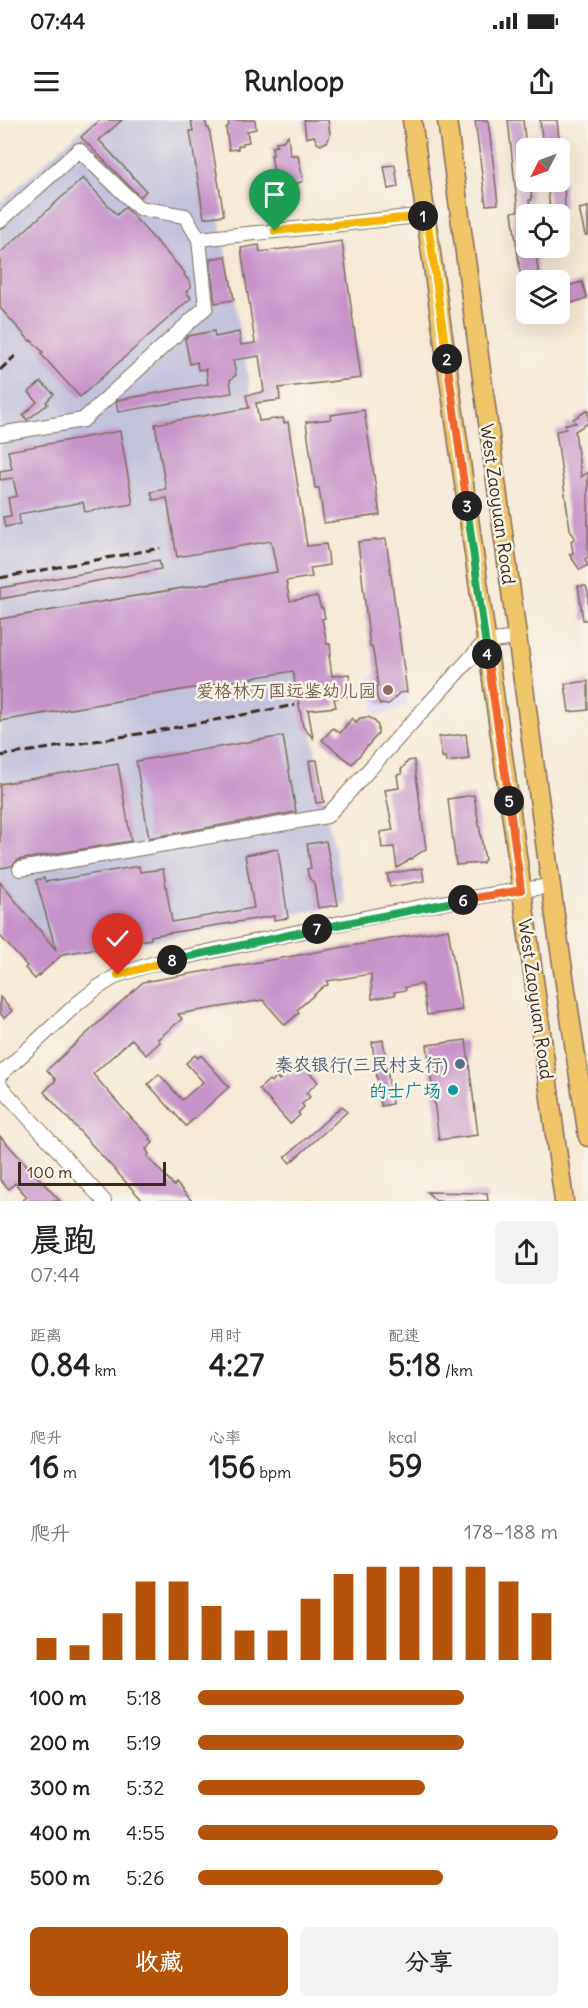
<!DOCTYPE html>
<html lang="zh">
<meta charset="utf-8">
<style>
body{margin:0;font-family:Delius,"LXGW WenKai TC",sans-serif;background:#f2f2f2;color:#222;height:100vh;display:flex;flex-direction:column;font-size:22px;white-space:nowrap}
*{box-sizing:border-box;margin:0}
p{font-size:20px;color:#767676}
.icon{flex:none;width:33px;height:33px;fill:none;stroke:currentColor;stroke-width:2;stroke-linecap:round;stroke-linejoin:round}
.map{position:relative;height:1081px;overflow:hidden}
.sheet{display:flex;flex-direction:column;background:#fff;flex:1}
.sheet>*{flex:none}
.needle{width:39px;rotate:228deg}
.buttons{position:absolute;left:516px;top:18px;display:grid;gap:12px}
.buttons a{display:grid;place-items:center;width:54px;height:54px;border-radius:9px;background:#fff;box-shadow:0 6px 24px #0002;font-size:30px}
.scale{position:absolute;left:18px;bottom:15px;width:148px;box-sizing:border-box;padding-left:6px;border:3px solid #3b2a1e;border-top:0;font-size:16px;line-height:21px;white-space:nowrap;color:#3b2a1e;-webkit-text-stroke:4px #f7f3e8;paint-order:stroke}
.pin{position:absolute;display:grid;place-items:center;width:51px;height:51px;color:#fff;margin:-62px -26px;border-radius:50% 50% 50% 0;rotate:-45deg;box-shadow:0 0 6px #0007}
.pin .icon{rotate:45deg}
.km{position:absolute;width:30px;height:30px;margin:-15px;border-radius:50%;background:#222;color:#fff;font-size:16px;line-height:30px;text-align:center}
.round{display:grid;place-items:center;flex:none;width:63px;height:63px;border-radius:9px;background:#f2f2f2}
.headline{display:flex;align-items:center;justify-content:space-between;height:102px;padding:0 30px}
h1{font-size:33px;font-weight:800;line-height:45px}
.figures{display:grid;grid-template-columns:repeat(3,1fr);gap:9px;height:102px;padding:6px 30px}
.figures div{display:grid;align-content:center}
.figures b{font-size:30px;font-weight:800}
.figures small{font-size:16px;font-weight:400}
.figures p{font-size:16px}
.chart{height:168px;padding:12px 30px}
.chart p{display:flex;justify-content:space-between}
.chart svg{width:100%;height:108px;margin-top:6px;stroke:#b45309;stroke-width:6}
.cta{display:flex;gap:12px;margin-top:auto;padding:12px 30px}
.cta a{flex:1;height:69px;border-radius:9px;background:#b45309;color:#fff;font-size:24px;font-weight:800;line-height:69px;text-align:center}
.cta a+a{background:#f2f2f2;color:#222}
ul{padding:0 30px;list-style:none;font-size:20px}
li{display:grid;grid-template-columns:96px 72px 1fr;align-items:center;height:45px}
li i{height:15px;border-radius:8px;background:#b45309}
.status{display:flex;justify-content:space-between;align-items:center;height:42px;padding:0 30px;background:#fff;direction:ltr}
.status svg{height:16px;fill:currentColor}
header{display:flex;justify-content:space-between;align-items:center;height:78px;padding:0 30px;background:#fff;font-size:27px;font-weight:800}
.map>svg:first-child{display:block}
.built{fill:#ddd5f6}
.industrial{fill:#c2c1dc}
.building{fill:#c693c9}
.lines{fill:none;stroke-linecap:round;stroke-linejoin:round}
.minor-casing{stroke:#7c6c5e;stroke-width:16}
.major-casing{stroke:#7c6c5e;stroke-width:21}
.minor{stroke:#fff;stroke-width:14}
.major{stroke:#f0c469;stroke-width:18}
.rail{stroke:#3b2a1e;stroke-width:3;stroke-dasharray:9 4.5;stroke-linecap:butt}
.split-1-casing{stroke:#fff;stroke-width:12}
.split-2-casing{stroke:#fff;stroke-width:12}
.split-3-casing{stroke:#fff;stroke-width:12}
.split-4-casing{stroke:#fff;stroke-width:12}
.split-5-casing{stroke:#fff;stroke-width:12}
.split-6-casing{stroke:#fff;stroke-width:12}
.split-7-casing{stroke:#fff;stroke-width:12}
.split-8-casing{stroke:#fff;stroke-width:12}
.split-9-casing{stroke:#fff;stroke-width:12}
.split-1{stroke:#f5b400;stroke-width:8}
.split-2{stroke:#f5b400;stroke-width:8}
.split-3{stroke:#f0652b;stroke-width:8}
.split-4{stroke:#22a559;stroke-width:8}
.split-5{stroke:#f0652b;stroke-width:8}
.split-6{stroke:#f0652b;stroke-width:8}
.split-7{stroke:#22a559;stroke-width:8}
.split-8{stroke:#22a559;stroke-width:8}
.split-9{stroke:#f5b400;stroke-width:8}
.education-dot{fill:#8d6e63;stroke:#f7f3e8;stroke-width:2}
.service-dot{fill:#5c6f8a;stroke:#f7f3e8;stroke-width:2}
.culture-dot{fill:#0f9aa8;stroke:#f7f3e8;stroke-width:2}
.labels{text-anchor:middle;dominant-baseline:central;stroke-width:5;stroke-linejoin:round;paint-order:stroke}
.street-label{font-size:18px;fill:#3b2a1e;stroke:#f7f3e8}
.education-label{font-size:18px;fill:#785e54;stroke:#f7f3e8;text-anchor:end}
.service-label{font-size:18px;fill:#4e5e75;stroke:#f7f3e8;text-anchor:end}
.culture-label{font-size:18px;fill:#0d838f;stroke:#f7f3e8;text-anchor:end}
</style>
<div class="status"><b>07:44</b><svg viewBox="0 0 49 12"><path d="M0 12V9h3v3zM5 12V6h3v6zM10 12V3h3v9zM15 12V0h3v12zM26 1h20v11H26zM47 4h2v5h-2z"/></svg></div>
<header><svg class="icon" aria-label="menu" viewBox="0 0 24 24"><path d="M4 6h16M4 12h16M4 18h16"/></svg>Runloop<svg class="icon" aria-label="share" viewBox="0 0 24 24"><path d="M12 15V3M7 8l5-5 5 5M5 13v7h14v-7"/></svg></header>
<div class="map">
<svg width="588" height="1081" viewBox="0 0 588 1081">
<rect width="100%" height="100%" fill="#f7f3e8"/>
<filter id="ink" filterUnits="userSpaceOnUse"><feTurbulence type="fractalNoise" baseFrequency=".0167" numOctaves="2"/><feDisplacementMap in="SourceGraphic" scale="12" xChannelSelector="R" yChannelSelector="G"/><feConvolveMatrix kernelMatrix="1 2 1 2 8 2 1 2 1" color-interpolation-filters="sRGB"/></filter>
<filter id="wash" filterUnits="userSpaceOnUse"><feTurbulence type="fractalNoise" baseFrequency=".008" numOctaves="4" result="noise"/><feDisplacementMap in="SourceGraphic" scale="24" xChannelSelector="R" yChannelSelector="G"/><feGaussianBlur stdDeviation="1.35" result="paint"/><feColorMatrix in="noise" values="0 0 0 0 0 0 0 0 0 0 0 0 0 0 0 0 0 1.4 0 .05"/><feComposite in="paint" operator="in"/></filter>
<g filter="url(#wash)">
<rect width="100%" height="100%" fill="#f6e8d5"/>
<path class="built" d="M402,551L408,585L376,597L367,556Z"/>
<path class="industrial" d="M92,0H202L326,691L346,784L62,838L0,771V83Z"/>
<g id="blocks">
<path class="building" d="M100,0H122L99,20L146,71L140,77L81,17Z
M191,0H205L207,8H209L224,95L204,98L190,11H193Z
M228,0H255L256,9L247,11L249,22L243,23V25L238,26V29L229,30L226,8L229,5Z
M304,0H328L330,14L328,21L321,25L317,23L314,16L306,18Z
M475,0H488L498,84L486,85Z
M508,0H523L526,28V62H530L532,80H529L531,94H526V128H533L534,133L536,132L539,160L521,159L512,92L518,91Z
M540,0H557L560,28H543Z
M288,15L290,35H298L303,61L296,64L299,83L287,81L286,78L280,77L279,70H277L271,35H273L272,27L277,26L276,22L283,21Z
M395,45L398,67L388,69L384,46Z
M83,58L117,95L125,87L185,153L184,155L190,162L191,167L186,172L191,178L80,277L41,234L43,232L31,220L30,221L0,188V133Z
M547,62H564L565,88L550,90Z
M588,87V115H585L579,89Z
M342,121L361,258L279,268L280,280L256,283L259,301L283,298L284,303L288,302L307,426L326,424L328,434L329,445L310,448L312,457L286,461L290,481L317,476L321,488H323L325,498L322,499L327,524H330L331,535H329L332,556L349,554L353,575L334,579L336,587L308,590L313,618L303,607L293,551L0,601V499L277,452L271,421L177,437L167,378L153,380L151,372L166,369L155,304L249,288L246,275L264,272L259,236L233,240L236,255L230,260L232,273L118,292L116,282L118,280L208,264L206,249L198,250L197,242L190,244L185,219L188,216L214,211L215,217L239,212L241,225L255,223L241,128L259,125L260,132Z
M226,136L234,180L215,183L210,139Z
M582,162L587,178L560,187V168Z
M41,262L54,274L46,282L48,284L27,300L23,295L37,282L29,272Z
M364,290L380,395L324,403L319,368H315L306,302L331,299V295Z
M588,290V303L575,311L581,357L588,352V437L585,439L588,445L580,450L569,434L573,433L571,421L575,418L570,409L556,311L566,309L565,304L576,303L573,299Z
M120,311L133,384L85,392L83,382L19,394L20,404L5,407L3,397L11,396L8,378L17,376L13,358L0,360V351L12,349L8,331Z
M386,419L407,572L399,573L391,582L387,585L380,584L377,578L376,566H378L374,537L372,527H370L358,422Z
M159,440L161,449L0,479V468Z
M578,466H586L588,472V500H583Z
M588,561V590L569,592L565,564Z
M368,597L374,600L378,606V614L352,644L322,620L333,608L340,613L352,598L356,602L360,598Z
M466,614L469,639L446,642L445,637H442L439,617Z
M283,616L296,692L149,718L136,641Z
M313,640H317L324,682L316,683L309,641Z
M414,640L426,729L397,748L394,727L382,728L380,712L393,710L385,670L399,668L397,655L402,654L401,650L408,641Z
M118,644L131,721L18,740L12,746L0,748V664Z
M474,675L485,740L483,741V743L456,745L448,679Z
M326,721L338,785L318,788L314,763L309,758L307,749L311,748L307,724Z
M278,729L288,798L274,800V796L151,816V819L63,834L35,859L25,848L27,846L0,816V762L56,830L36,760L44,758L45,762L139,746L140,752L163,749L172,802L254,788L245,735Z
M422,748L424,761L390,767L387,754Z
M448,809L462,890L427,895L422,864L405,867L406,870L394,872L395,875L372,879L371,854L327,861L328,865L324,866L297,890L299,893L285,905L263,880L178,894L182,899L158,919L160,922L146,935L132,919L93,954L133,1000L151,1018L150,1019L153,1023L146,1029L149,1034L147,1036L174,1066L176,1063L192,1081H143L44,972L56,960L47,950L143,862Z
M0,877L12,891L4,898L0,893Z
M383,920L392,984L381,986L372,922Z
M466,920L478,1015L439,1020L427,925Z
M195,935L198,938L201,935L229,967L186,1006L148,964L159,954L182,980L203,962L186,943Z
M303,945L318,962L306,973L310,977L302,984L304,987L298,993L300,995L290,1004L259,969L269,960L271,962L277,957L279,960L288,952L291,956Z
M342,986L347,992L290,1043L285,1037Z
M0,1016L22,1040L60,1081H22L27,1077L15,1063L9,1069L0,1060Z
M427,1072L487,1073L488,1081H436Z"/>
</g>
</g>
<g filter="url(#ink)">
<use href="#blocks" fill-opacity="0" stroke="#7c6c5e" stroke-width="1.5"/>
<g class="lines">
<g class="minor-casing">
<path id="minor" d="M0,101L79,30L139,88L185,96L199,119L206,187L83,300L0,314
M199,119L427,95
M20,749L327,696L485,522L517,518
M0,955L78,883L97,868L118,855L152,844C284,816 417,783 551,766
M0,966L104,1081"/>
</g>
<g class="major-casing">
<path id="major" d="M412,0L514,713L564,1081
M447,0L556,803L588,1017"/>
</g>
<use href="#minor" class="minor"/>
<use href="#major" class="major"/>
<path class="rail" d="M0,250L15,236
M0,458L160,428
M0,636L151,612L295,585"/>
</g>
</g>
<g class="lines" filter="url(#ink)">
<g class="split-1-casing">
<path id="split-1" d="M275,111L423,96"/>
</g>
<g class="split-2-casing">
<path id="split-2" d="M423,96H427L447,239"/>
</g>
<g class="split-3-casing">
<path id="split-3" d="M447,239L467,386"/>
</g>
<g class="split-4-casing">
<path id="split-4" d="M467,386L487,534"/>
</g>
<g class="split-5-casing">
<path id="split-5" d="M487,534L509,681"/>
</g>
<g class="split-6-casing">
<path id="split-6" d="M463,780L521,770L509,681"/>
</g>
<g class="split-7-casing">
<path id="split-7" d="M317,809L463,780"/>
</g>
<g class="split-8-casing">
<path id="split-8" d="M172,840L317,809"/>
</g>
<g class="split-9-casing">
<path id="split-9" d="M118,855L172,840"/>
</g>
<use href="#split-1" class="split-1"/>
<use href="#split-2" class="split-2"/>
<use href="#split-3" class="split-3"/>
<use href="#split-4" class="split-4"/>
<use href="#split-5" class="split-5"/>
<use href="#split-6" class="split-6"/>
<use href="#split-7" class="split-7"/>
<use href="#split-8" class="split-8"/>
<use href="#split-9" class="split-9"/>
</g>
<circle class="education-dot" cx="388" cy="570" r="6"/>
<circle class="service-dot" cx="460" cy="944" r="6"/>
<circle class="culture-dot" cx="453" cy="970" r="6"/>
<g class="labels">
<g class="street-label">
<text transform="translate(498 384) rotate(82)">West Zaoyuan Road</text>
<text transform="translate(536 879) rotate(82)">West Zaoyuan Road</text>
</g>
<g class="education-label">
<text x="376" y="570">爱格林万国远鉴幼儿园</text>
</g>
<g class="service-label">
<text x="448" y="944">秦农银行(三民村支行)</text>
</g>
<g class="culture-label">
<text x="441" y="970">的士广场</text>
</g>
</g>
</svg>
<div class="buttons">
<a><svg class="needle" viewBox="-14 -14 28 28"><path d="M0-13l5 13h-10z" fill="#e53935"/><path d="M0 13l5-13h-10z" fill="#767676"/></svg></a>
<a><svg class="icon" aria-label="locate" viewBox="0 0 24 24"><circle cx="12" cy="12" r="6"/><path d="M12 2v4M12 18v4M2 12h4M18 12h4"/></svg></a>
<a><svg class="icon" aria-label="layers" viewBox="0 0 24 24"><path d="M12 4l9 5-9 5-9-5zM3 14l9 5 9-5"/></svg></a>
</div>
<div class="scale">100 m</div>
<div class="pin" style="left:275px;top:111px;background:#1e9e55"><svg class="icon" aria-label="arrive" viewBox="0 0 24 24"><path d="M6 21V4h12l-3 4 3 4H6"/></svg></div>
<div class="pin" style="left:118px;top:855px;background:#d93025"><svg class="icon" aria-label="check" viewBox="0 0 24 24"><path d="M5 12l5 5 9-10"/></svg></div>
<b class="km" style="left:423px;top:96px">1</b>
<b class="km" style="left:447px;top:239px">2</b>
<b class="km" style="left:467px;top:386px">3</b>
<b class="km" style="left:487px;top:534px">4</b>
<b class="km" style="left:509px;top:681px">5</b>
<b class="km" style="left:463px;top:780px">6</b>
<b class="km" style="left:317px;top:809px">7</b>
<b class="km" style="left:172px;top:840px">8</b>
</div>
<section class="sheet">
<div class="headline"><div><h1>晨跑</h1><p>07:44</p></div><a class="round"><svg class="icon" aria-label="share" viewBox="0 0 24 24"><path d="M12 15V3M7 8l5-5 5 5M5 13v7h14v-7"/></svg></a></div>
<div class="figures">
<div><p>距离</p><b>0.84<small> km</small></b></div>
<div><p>用时</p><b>4:27</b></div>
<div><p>配速</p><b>5:18<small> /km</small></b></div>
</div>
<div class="figures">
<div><p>爬升</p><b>16<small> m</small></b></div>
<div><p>心率</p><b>156<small> bpm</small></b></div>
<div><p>kcal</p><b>59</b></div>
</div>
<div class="chart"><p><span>爬升</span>178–188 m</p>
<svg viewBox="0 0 160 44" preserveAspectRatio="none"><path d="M5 44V35M15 44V38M25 44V25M35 44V12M45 44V12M55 44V22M65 44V32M75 44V32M85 44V19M95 44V9M105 44V6M115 44V6M125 44V6M135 44V6M145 44V12M155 44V25"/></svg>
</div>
<ul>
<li><b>100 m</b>5:18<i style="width:74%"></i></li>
<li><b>200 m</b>5:19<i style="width:74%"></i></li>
<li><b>300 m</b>5:32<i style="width:63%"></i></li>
<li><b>400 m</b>4:55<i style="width:100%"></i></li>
<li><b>500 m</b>5:26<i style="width:68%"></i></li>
</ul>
<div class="cta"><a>收藏</a><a>分享</a></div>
</section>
